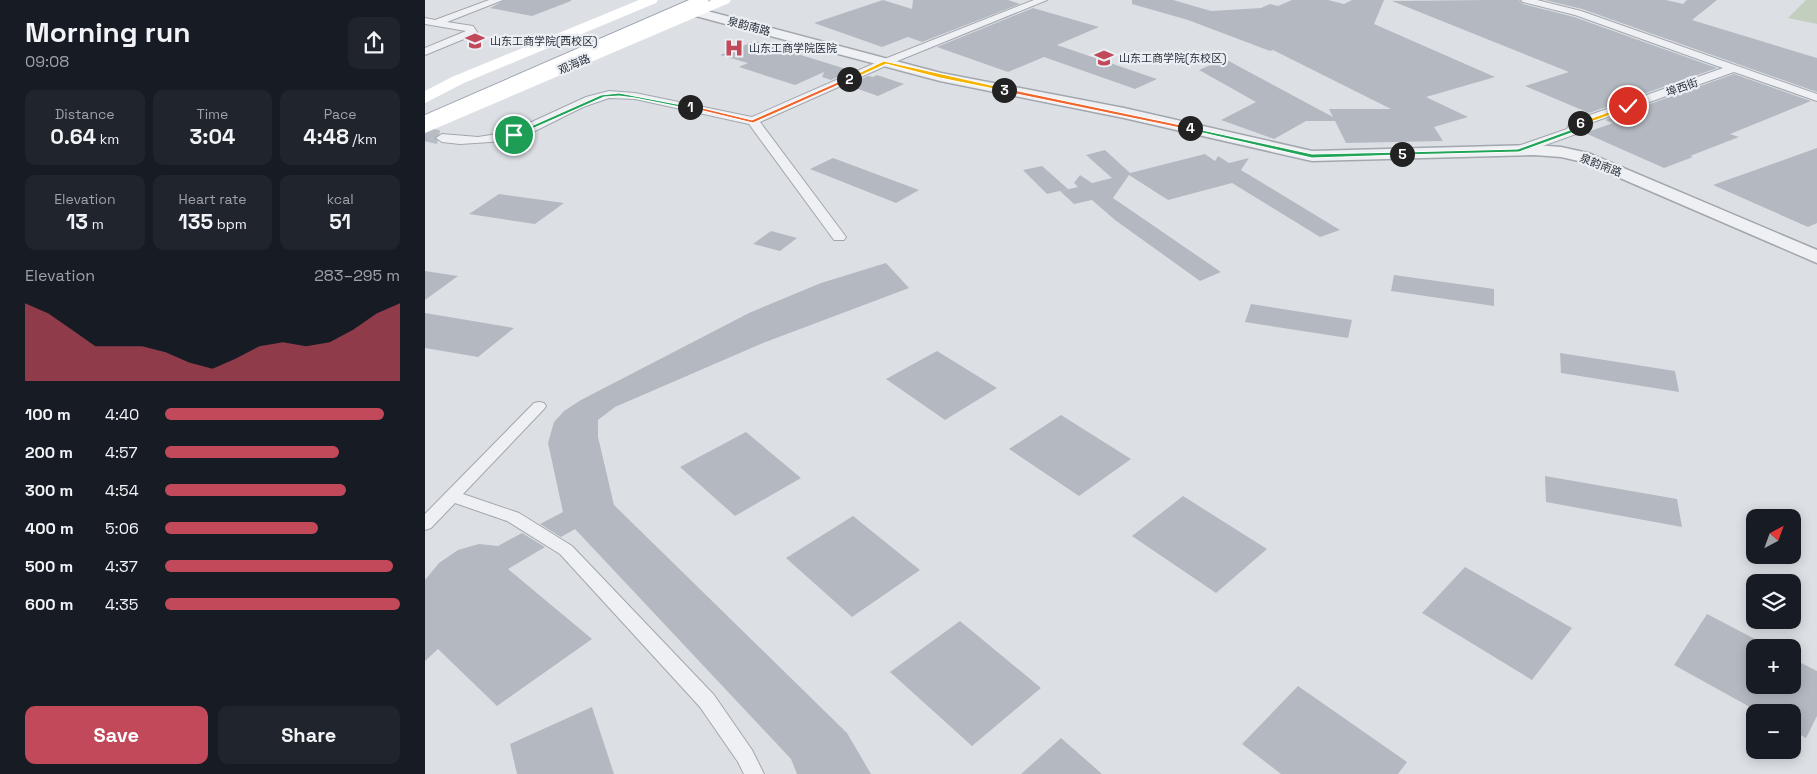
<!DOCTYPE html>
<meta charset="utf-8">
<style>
body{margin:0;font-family:"Space Grotesk","Noto Sans SC",sans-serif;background:#20242c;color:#f1f3f6;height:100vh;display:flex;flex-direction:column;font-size:19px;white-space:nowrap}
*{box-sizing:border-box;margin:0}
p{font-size:16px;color:#9ea1a6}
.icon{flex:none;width:28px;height:28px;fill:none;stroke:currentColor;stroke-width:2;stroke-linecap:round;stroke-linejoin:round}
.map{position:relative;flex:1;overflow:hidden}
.sheet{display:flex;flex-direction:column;background:#171b24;width:425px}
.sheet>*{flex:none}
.needle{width:32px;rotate:41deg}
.controls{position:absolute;left:1321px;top:509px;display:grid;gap:10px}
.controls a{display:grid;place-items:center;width:55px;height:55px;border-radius:10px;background:#171b24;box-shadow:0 2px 12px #0003;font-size:25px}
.pin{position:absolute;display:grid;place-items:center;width:42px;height:42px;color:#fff;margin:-21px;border:2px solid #fff;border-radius:50%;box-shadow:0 1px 5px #0007}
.km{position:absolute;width:25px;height:25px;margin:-12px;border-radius:50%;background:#222;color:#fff;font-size:14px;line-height:25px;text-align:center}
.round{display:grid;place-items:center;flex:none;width:52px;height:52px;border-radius:10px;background:#20242c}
.summary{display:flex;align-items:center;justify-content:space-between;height:85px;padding:0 25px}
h1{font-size:28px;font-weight:700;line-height:38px}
.stats{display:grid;grid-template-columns:repeat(3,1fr);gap:8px;height:85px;padding:5px 25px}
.stats div{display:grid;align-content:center;border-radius:10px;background:#20242c;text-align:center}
.stats b{font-size:21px;font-weight:700}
.stats small{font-size:14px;font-weight:400}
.stats p{font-size:14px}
.chart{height:140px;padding:10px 25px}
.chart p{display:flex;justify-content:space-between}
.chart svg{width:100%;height:90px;margin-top:5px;fill:#c2495a;opacity:.7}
.button{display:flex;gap:10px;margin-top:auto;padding:10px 25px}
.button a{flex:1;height:58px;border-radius:10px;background:#c2495a;color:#fff;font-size:20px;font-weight:700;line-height:58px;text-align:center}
.button a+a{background:#20242c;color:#f1f3f6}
ul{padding:0 25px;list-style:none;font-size:16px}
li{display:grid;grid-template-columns:80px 60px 1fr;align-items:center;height:38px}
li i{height:12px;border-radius:6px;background:#c2495a}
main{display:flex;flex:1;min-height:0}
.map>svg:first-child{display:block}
.green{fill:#c2cebe}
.building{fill:#b4b9c1}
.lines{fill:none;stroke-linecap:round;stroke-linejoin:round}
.minor-tunnel{stroke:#b8bcc3;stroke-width:14;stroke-dasharray:14 7;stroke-linecap:butt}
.pedestrian-casing{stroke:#a2a7ae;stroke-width:2}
.minor-casing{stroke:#a2a7ae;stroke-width:2}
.tertiary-casing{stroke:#a2a7ae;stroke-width:3}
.primary-casing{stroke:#9da4b0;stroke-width:2}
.pedestrian{fill:#eff0f4;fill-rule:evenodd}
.minor{fill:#eff0f4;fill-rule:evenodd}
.tertiary{fill:#eff0f4;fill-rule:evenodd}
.secondary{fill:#fff;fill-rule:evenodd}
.primary{fill:#fff;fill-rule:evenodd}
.split-1{fill:#22a559;stroke:#fff}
.split-2{fill:#f0652b;stroke:#fff}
.split-3{fill:#f5b400;stroke:#fff}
.split-4{fill:#f0652b;stroke:#fff}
.split-5{fill:#22a559;stroke:#fff}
.split-6{fill:#22a559;stroke:#fff}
.split-7{fill:#f5b400;stroke:#fff}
.labels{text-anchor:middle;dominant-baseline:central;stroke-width:4.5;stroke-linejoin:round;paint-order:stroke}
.far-street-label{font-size:11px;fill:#272e3a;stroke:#ebeff3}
.far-poi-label{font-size:11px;fill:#272e3a;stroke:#ebeff3;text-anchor:start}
</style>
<main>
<section class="sheet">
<div class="summary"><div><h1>Morning run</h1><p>09:08</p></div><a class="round"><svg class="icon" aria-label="share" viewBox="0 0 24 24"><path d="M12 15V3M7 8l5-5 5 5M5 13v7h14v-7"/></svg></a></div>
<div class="stats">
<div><p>Distance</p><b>0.64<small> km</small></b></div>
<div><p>Time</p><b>3:04</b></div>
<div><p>Pace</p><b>4:48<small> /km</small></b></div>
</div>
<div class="stats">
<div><p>Elevation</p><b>13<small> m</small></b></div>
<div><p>Heart rate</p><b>135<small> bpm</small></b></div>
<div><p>kcal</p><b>51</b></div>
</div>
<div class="chart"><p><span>Elevation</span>283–295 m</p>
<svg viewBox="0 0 160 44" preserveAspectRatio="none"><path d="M0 44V6L10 11L20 19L30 27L40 27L50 27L60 30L70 35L80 38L90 33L100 27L110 25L120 27L130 25L140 19L150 11L160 6V44z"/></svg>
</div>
<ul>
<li><b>100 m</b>4:40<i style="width:93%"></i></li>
<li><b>200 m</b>4:57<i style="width:74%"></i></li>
<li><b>300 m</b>4:54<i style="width:77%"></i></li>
<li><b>400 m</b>5:06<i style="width:65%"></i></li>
<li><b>500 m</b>4:37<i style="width:97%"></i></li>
<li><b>600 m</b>4:35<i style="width:100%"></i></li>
</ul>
<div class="button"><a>Save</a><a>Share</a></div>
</section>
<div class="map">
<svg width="1392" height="774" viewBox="0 0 1392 774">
<rect width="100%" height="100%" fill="#dce0e5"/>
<path class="green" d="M1381,0H1392V24L1363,18Z"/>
<path class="building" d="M80,0H146V1L107,16L65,8Z
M458,0L487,9L488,0H583L595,4L497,42L483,37L457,47L389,23Z
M707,0H748L786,11L836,8L845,4L853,6L867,0H903L919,4L927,0H959L949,24L1070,77L1001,97L1043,117L1009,127L1018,141L921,143L910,121H881L849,139L796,120L831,102L774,70L800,59L908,117L904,109H966L848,50L845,51L763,20L707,4Z
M1062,0H1094L1098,4L1149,17L1292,68L1164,113L1100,86L1144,72L967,1Z
M1120,0H1241L1258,4L1262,0H1292L1267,20L1392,58V92L1157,9Z
M608,8L674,27L632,45L732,79L710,89L619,57L583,72L512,47Z
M330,41L402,63L427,71L406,80L397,77L399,72L370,85L314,67L323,63L295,55Z
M1309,74L1386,101L1305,134L1314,137L1265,156L1268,157L1239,168L1160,133L1188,123L1180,120Z
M452,75L479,84L453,96L422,85L443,76L448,77Z
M1392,148V223L1383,227L1288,185Z
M680,150L705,173L780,154L790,161L793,156L804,163L824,158L816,170L915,230L895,237L807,183L743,200L704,175L688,198L796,272L775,281L690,220L667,200L649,204L635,191L653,187L649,183L655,175L667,183L687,178L661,155Z
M408,158L494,190L471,203L385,169Z
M617,166L643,189L622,194L598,170Z
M74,194L139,203L110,224L44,214Z
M346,231L372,238L355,251L328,244Z
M461,263L484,288L338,343L190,407L173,420V437L189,505L422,733L446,774H372L366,759L150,529L136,537L115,524L138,512L123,443L129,422L139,411L156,400L324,313L396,283Z
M0,271L33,276L0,300Z
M969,275L1069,289V306L966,291Z
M826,304L927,320L923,338L820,322Z
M0,313L89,328L53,357L0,348Z
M512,351L572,388L520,420L461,379Z
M1135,353L1250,371L1254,392L1136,373Z
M636,415L706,459L654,496L584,449Z
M321,432L376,478L310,516L255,467Z
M1120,476L1252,499L1257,527L1121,502Z
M758,496L842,549L791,593L707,536Z
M428,516L495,570L427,617L361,558Z
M97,533L120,547L83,569L167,639L72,706L13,649L0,661V580L14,563L33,550L54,544L73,546Z
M1040,567L1147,628L1107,680L997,613Z
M1282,614L1330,639V685H1368V659L1392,671V716L1381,738L1368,731V712H1334L1249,665Z
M535,621L616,688L547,746L465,672Z
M873,686L982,762L973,774H856L817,744Z
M167,707L189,774H92L85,744Z
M636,738L677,774H596Z"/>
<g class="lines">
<path class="minor-tunnel" d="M0,134L17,138"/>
<g class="pedestrian-casing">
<path id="pedestrian" d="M114,402L119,403L121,406L119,409L38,494L94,513L147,546L289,695L327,750L339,774H319L313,762L275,707L135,554L82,521L30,503L6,528L0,530V514L109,403Z"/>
</g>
<g class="minor-casing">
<path id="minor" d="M64,0H78L22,22L48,26L52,32L51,34L0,55V48L41,31L0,24V18L10,20Z
M609,0H622L465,64L335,122L421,237L419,240H409L324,124L210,99L184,98L158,107L104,134L80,141L35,144L17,142L11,138L17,134L53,137L85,132L161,97L184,91L210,93L327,117L457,60Z
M1096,0H1112L1156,11L1392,94V101L1309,72L1154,127L1151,134L1098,153H1090L1088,150L1090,147L1142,129L1145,122L1298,68L1150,15L1098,2Z"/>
</g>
<g class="tertiary-casing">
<path id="tertiary" d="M271,8L516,73L699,108L887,151L1109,145L1136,147L1163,153L1392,250V263L1158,162L1136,157L1109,155L887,161L699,118L515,81L267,15L265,12L267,9Z"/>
</g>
<g class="primary-casing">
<path id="primary" d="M264,0H284L282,3L0,128V115Z"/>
</g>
<use href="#pedestrian" class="pedestrian"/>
<use href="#minor" class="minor"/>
<use href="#tertiary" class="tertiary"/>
<path class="secondary" d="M214,0H233L231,3L39,83L0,103V91L27,77Z
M287,0H306L304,3L0,133V122Z"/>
<use href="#primary" class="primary"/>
</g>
<path class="split-1" d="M194,93L267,107L265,109L210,98L194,96L179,97L91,136L86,135L176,95Z"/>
<path class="split-2" d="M422,78L427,79L328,123L262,107L265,105L327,120Z"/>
<path class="split-3" d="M459,61L579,88L582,90L579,91L515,78L461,64L426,80L421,79Z"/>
<path class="split-4" d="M579,88L765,127L768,128L765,130L577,91Z"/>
<path class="split-5" d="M763,127L887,154L977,152L980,154L977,155L887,158L765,130Z"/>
<path class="split-6" d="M1155,122L1158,123L1152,127L1149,132L1094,152L977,155L974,154L977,152L1093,149L1145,130L1148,124Z"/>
<path class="split-7" d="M1203,105L1205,108L1157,125L1153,123Z"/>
<defs>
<g id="university-bare" transform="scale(1.5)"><path d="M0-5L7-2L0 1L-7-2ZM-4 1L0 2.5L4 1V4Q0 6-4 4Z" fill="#c2495a" stroke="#ebeff3" stroke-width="2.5" paint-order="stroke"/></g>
<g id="hospital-bare" transform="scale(1.5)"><path d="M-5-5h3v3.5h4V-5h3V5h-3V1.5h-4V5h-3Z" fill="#c2495a" stroke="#ebeff3" stroke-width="2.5" paint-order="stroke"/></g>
</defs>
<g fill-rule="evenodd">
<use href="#university-bare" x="50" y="41"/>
<use href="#hospital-bare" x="309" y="48"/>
<use href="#university-bare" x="679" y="58"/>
</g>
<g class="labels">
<g class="far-street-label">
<text transform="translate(324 26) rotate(15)">泉韵南路</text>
<text transform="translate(149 64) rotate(-23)">观海路</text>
<text transform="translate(1257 87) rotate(-20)">埠西街</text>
<text transform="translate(1176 165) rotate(21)">泉韵南路</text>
</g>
<g class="far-poi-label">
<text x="65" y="41">山东工商学院(西校区)</text>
<text x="324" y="48">山东工商学院医院</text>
<text x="694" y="58">山东工商学院(东校区)</text>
</g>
</g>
</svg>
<div class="controls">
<a><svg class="needle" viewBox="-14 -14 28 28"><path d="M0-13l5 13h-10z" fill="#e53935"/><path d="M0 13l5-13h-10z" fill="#9ea1a6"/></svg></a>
<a><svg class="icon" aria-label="layers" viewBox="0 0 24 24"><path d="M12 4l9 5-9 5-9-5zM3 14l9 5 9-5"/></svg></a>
<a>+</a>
<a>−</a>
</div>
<div class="pin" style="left:89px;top:135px;background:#1e9e55"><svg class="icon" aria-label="arrive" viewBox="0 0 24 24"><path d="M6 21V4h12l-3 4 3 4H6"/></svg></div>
<div class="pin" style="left:1203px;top:106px;background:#d93025"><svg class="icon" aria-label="check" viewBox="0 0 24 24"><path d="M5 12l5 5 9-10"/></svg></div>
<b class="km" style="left:265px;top:107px">1</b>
<b class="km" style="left:424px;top:79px">2</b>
<b class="km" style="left:579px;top:90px">3</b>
<b class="km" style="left:765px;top:128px">4</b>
<b class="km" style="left:977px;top:154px">5</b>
<b class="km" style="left:1155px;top:123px">6</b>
</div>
</main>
